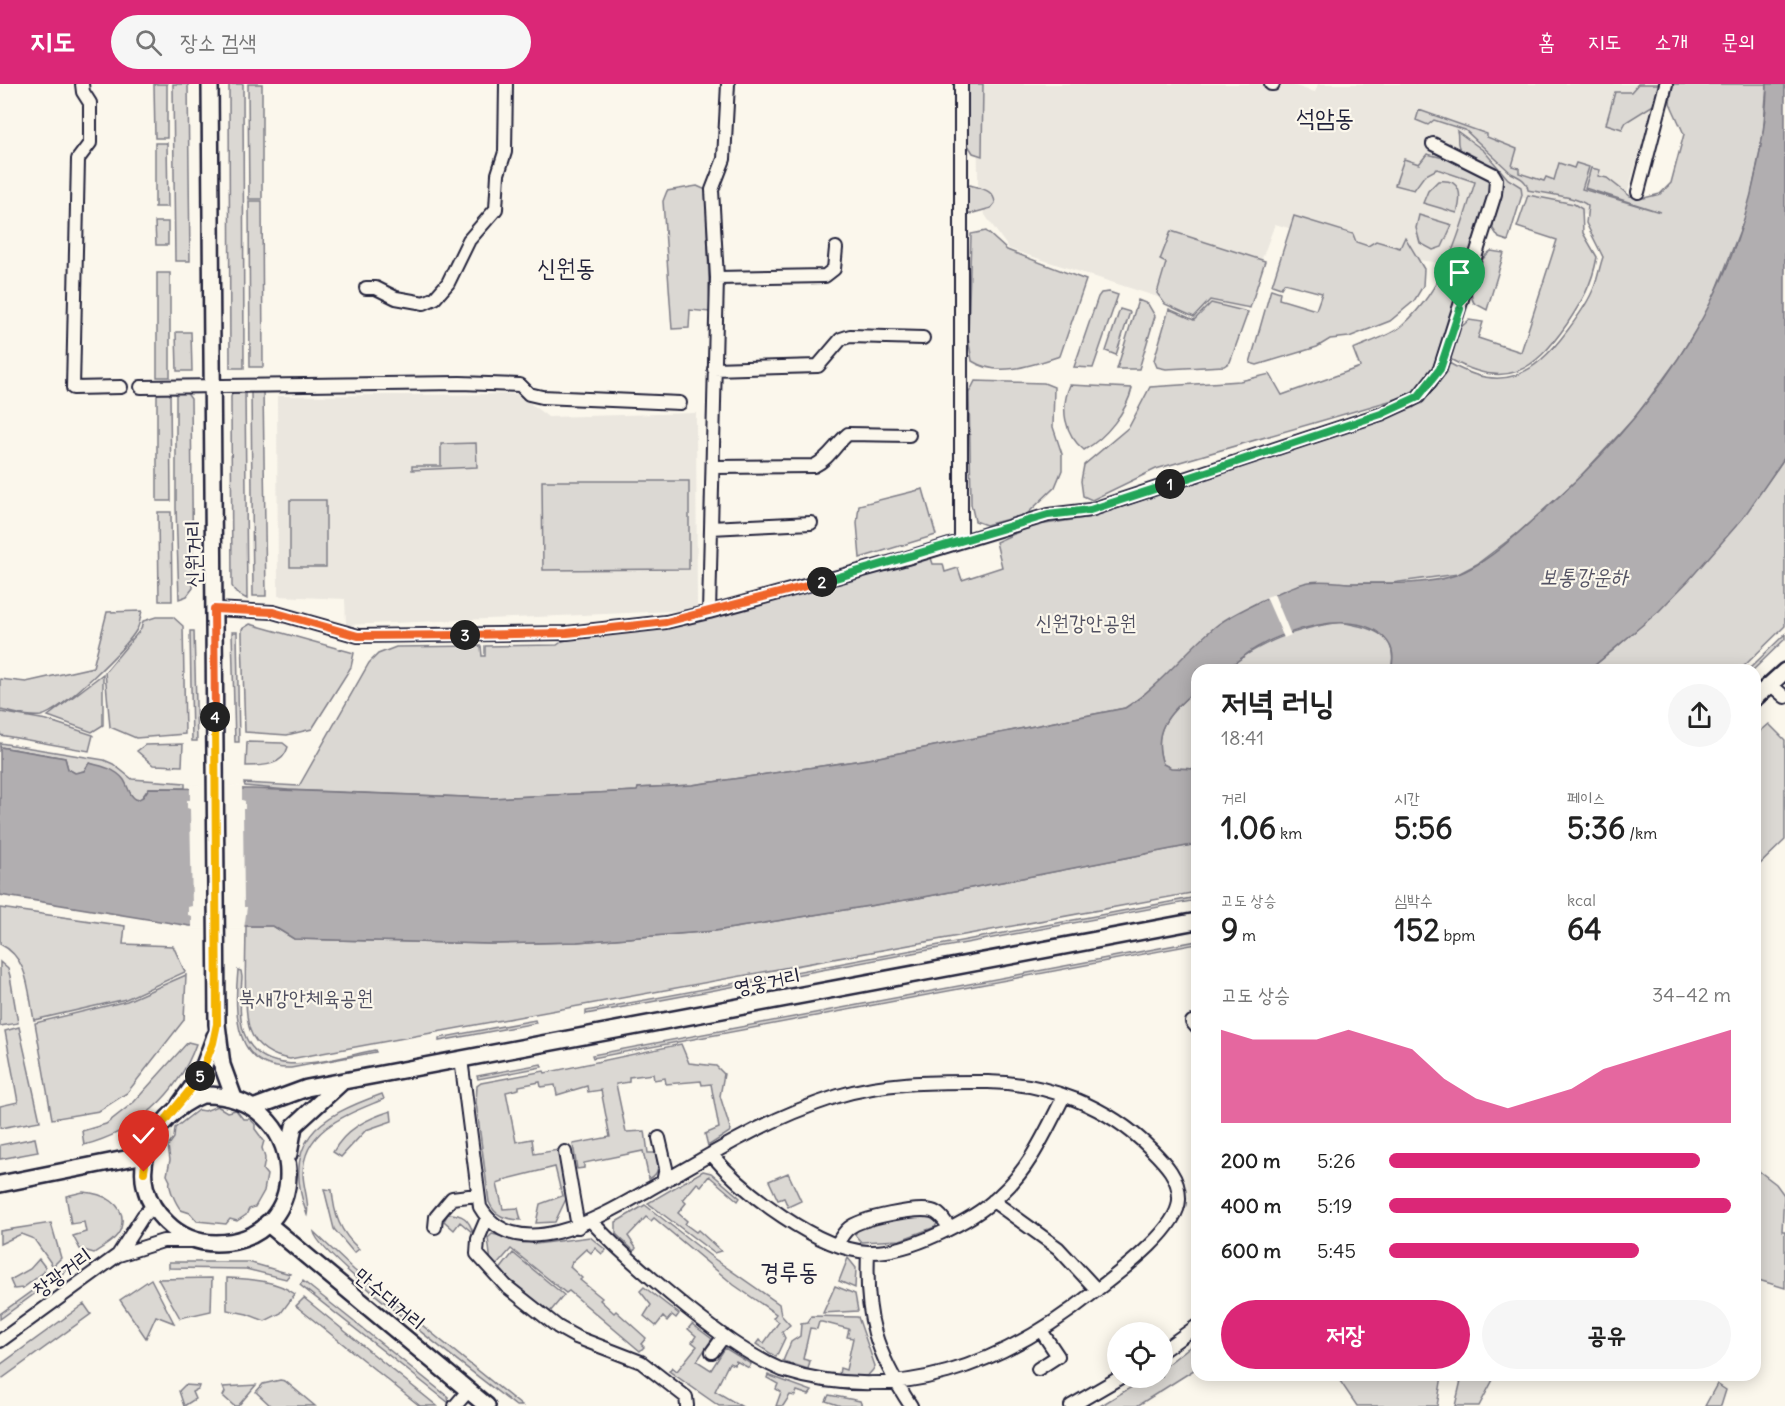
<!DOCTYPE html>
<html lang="ko">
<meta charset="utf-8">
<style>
body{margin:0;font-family:Delius,"Poor Story",sans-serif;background:#f6f6f6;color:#222;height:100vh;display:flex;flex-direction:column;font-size:22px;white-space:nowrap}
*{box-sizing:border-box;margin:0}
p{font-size:20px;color:#767676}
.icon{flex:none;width:33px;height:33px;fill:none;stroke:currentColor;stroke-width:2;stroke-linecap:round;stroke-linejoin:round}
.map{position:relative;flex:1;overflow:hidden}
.sheet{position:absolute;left:1191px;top:580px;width:570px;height:717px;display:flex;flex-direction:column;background:#fff;border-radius:18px;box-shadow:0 3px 15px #0003}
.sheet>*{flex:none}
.controls{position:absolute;left:1107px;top:1238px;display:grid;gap:12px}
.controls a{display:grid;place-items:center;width:66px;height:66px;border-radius:50%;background:#fff;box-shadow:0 3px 15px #0003;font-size:30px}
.pin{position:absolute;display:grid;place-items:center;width:51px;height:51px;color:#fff;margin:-62px -26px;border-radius:50% 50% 50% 0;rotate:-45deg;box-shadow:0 0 6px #0007}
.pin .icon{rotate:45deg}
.km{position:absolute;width:30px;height:30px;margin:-15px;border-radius:50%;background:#222;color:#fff;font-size:16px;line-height:30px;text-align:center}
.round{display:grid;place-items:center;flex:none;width:63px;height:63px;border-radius:32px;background:#f6f6f6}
.overview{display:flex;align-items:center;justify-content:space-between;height:102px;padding:0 30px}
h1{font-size:33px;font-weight:800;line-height:45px}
.figures{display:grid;grid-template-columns:repeat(3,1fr);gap:9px;height:102px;padding:6px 30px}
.figures div{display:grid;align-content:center}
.figures b{font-size:30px;font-weight:800}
.figures small{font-size:16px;font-weight:400}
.figures p{font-size:16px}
.chart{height:168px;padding:12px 30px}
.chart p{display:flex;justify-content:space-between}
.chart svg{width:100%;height:108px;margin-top:6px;fill:#db2777;opacity:.7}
.primary-button{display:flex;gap:12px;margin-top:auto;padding:12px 30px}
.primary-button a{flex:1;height:69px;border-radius:36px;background:#db2777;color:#fff;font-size:24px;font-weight:800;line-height:69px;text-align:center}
.primary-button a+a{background:#f6f6f6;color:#222}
ul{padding:0 30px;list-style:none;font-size:20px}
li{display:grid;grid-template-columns:96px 72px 1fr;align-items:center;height:45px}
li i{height:15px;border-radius:8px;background:#db2777}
header{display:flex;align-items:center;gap:36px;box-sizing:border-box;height:84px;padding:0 30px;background:#db2777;color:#fff}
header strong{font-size:28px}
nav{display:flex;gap:33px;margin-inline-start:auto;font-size:21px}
.search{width:420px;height:54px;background:#f6f6f6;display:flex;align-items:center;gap:15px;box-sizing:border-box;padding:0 21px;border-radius:33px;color:#767676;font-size:22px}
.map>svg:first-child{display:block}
.built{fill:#ebe7df}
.green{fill:#dbd8d3;stroke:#7e7d87;stroke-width:1.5}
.water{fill:#b1aeb0;stroke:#787681;stroke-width:1.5}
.pier{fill:#fbf7ec}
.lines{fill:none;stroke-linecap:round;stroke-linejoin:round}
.minor-casing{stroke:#22223b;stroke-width:16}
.major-casing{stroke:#22223b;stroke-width:20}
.minor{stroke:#fbf7ec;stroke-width:12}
.major{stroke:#fbf7ec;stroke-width:15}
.split-1-casing{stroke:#fff;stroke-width:12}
.split-2-casing{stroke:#fff;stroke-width:12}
.split-3-casing{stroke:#fff;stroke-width:12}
.split-4-casing{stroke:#fff;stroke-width:12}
.split-5-casing{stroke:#fff;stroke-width:12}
.split-6-casing{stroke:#fff;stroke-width:12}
.split-1{stroke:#22a559;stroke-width:8}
.split-2{stroke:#22a559;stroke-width:8}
.split-3{stroke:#f0652b;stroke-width:8}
.split-4{stroke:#f0652b;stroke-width:8}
.split-5{stroke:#f5b400;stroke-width:8}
.split-6{stroke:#f5b400;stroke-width:8}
.labels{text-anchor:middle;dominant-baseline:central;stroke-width:4.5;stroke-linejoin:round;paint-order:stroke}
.street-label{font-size:21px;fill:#22223b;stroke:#fbf7ec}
.park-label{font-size:21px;fill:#505061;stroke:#fbf7ec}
.water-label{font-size:22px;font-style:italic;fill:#545364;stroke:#fbf7ec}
.quarter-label{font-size:24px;fill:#22223b;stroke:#fbf7ec}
</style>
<header>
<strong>지도</strong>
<div class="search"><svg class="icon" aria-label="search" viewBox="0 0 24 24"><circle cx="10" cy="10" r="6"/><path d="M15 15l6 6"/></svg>장소 검색</div>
<nav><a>홈</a><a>지도</a><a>소개</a><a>문의</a></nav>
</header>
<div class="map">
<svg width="1785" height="1322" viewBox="0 0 1785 1322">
<rect width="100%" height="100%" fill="#fbf7ec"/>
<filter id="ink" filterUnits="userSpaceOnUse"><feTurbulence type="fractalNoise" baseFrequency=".0167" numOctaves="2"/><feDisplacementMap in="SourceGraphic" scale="12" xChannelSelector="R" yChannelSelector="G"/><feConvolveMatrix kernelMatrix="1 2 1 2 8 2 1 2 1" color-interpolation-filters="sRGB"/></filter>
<g filter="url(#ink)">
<path class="built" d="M977,0H1288L1315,8L1318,0H1650L1655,17L1623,124L1600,135L1479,102L1452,181L1373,169L1275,140L1238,239L1009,165L985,131L978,99Z
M518,310L548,333L696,329L697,526L346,541L345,515L278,512L277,312Z"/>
<path class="green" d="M154,0H167V54H155Z
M173,0H188L190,177H175Z
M229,0H243L244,284H230Z
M248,0H262V115H249Z
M965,0H983L982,72L973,69L966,58Z
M1638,0H1661L1655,20L1626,38L1622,45L1606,40L1615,8H1631Z
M1673,0H1767L1763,51L1749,123L1710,223L1678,275L1636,332L1577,396L1518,449L1477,480L1458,490L1392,499H1306L1260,517L1214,544L1154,604L1125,624L869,675L692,701L638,704V707L492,714L288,706L245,702L244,699L299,702L369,579L378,570L396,563L481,562L482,572H485V562L557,561L563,557L840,497L931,474L933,480H943L945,488L958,484L962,496L1002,483L996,458L1032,442L1092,433L1413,324C1431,311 1440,300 1449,279C1501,309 1533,293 1567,247C1576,235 1586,222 1592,208C1597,199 1599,184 1603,173L1586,139L1588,122C1580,113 1542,109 1528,106C1527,96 1519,93 1511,89L1465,46L1434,36L1428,41L1416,36L1419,26L1487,50V53L1517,65L1512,82L1519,84V89L1544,97L1546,93L1554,96L1559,79L1574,84L1576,79L1589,83L1582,105L1660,128L1585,104L1591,84L1600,86L1598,92L1607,94L1630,112L1644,114L1660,110L1671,99L1684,50L1670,19Z
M1457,47L1484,67L1508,95L1521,103L1522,111L1508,157L1499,154L1493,145C1492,129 1504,114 1503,99C1500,76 1470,80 1460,65C1456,60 1459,53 1457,47Z
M155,59H167L168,123H155Z
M1427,70L1452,76L1488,93L1490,101L1488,115L1433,284L1419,304L1403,313L1156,385L1092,416L1083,412L1081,397L1084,381L1129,343L1150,303L1240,297L1270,290L1282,311L1360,283L1353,265C1368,258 1391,252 1403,241C1444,204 1460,149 1475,98L1437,85L1424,92L1414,106L1395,101L1404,75L1419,80Z
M1438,97C1462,94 1462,112 1457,129L1423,119L1428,107Z
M970,101C982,105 994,106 995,119L991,124L970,130L966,126V103Z
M697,102L706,106L710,228L690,226L689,244L672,245L663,117L667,107Z
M1528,111L1574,120L1582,125L1583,149L1597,173C1592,201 1582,217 1567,240C1533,289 1505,306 1450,275L1459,245L1469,236L1483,238L1478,254L1521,268L1557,156L1517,143Z
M249,117H262L263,283H250Z
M1419,131L1452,141L1442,163L1433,166L1420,159L1416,144Z
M1294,132L1353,150L1356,158L1368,162L1376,157L1400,164L1405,153L1424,185L1423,202L1414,217L1390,237L1349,253L1330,255L1317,263L1257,281L1250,279L1271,205L1280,208L1279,215L1316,226L1322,209L1284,199L1281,204L1272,201Z
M155,138H168V161H156Z
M986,147L1007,166L1086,196L1060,272C1033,281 998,294 972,277L968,254L971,150Z
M1171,147L1265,177L1250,224L1210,216L1194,233L1165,220L1157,209L1166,179L1160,176Z
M1491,167L1504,169L1487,226L1474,219C1466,206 1479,174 1491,167Z
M157,189H170V293H157Z
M1109,208L1118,211L1093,284L1074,283L1098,213L1101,209Z
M1138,216L1148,220L1155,232L1139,285H1117Z
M1211,219L1248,228L1230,278L1224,282L1166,285L1157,283L1154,276L1169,225L1194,236Z
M1120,225L1130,228L1116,271L1106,267Z
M176,248H191L192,287H177Z
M975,297L1044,299L1054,303L1053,343L1062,370V386L1055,403L1027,430L986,441L975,437L971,420L969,309Z
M1070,301L1132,304C1127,327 1106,354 1084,366C1064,350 1060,324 1070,301Z
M245,306L247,515L236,509L232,502L231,313L233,307Z
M251,306H263L266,512H253Z
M176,307L186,308L191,315L193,504L187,512L179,515L176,424Z
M157,308H170L171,417H157Z
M476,359L477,383L412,386V382H441V360Z
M1785,373V542L1740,586H1589C1666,525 1730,455 1785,373Z
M542,397H689V485L543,486Z
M923,405L936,451L860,474L857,439L859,421Z
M290,416H326V483H290Z
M158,428H171L172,517H159Z
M142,527C140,533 140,540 137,545C126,564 62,627 41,632C30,634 12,628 0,626V595L26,598L93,583L107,528Z
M156,533H173L183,542L185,650L136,654L110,643L105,588L141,545L143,537Z
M1341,538C1370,544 1400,549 1391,586H1222C1264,558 1291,545 1341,538Z
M250,540L354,569L351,583L312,645L287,651L245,648L242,552V545Z
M190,547H194L197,657H192Z
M232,548H237L239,658H235Z
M1785,550V555L1753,586H1748Z
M103,590V641L92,648L48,632Z
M1197,604V685L1171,684L1163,680C1150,643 1173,627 1197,604Z
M0,628L47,636L93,651L89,667L0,651Z
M1769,640L1785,656V756L1755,785V652Z
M247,658L283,659L288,663C283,682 263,682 246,682Z
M0,659L104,676L113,680L132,695L185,699V704H149L140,716L134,715L117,690L90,679L84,687L75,689L68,685L65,674L0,663Z
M183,660L182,682L153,681L137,667L145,661Z
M1197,760V808L290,975C273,973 256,963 250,946C243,928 246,865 246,842H273L294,855L491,860L577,858L715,847L924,813Z
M1197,813V816L586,930V927Z
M0,824L125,842L123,860L173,862L185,888L126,915L34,936C28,907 29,874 0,860Z
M1197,857V860L593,974L592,971Z
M0,878L8,885L10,892L18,939L0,942Z
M238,886L241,887L242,893C241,911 238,933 244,949C263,1001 336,973 375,966L376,968L291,984C233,986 234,927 238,886Z
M186,891L184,936L127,1009L99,1027L52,1035L35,939L127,917Z
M535,936L536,939L439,957V954Z
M19,943L40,1037L0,1044V1022L18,1018L5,947Z
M188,958L196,960C178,1011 135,1048 84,1061L82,1047L106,1040L134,1018Z
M681,960L689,979L716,982L724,990L720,1012L731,1047L708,1062L705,1050L719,1044L711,1000L702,1001L701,997L666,1000L665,994L654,996L653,990L629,993V998L616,1000L626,1048L645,1047L648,1069H656C658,1080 661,1089 649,1095L643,1067L584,1079V1084L577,1085L573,1060L610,1053L601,1006L588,1008L587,1002L557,1011L555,1001L541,1003L540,998L519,1002V1005L506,1008L516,1058L532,1055L534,1070L558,1066L567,1113L555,1138L536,1139L540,1120L562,1112L555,1083L503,1096V1098L497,1100L503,1125L518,1124L521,1136C506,1135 495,1133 489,1118L476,1018L477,1002L481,999L544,987L545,989Z
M541,980L542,983L478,995L477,992Z
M382,1010L384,1015C349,1030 303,1044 303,1090C303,1103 310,1119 307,1131C281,1057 317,1033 382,1010Z
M217,1022L227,1028L236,1026L243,1035H250L255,1040V1045L264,1057L262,1064C266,1079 266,1069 263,1086L267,1091L264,1107L255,1123L249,1125L246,1131L237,1137L230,1135L226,1140L197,1137L190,1129L181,1126C176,1120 168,1103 170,1097L167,1091L170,1076L168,1062L174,1054L175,1044L198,1026L205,1027Z
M391,1027L392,1037L366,1046L341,1073L333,1068C346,1045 366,1035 391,1027Z
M35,1054L38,1068L0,1075V1061Z
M1755,1084L1776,1100L1784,1111L1782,1147H1785V1204L1755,1195Z
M703,1087L711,1089L740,1114L738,1117L709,1092L701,1102L697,1099L683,1116L686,1119L678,1129L687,1137L685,1140L696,1148L698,1146L721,1167L714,1169L648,1119Z
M788,1089L801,1117L788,1123L784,1114L778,1116L769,1097Z
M324,1105L332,1106C334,1131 340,1148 359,1165L354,1169L334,1145Z
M83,1108C101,1109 128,1119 121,1144C118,1155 103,1163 94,1169L80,1165L73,1152L86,1148L84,1138L71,1140L66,1112Z
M645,1121L713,1174L779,1220L781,1231L790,1241L782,1248L785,1254L776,1273L756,1260L759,1256L764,1259L779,1238L773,1234L776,1230L734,1201L654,1134L651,1137L646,1133L628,1152L636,1164L634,1167L616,1150V1138Z
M448,1130C463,1130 469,1135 473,1149L460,1138L454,1146L444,1137Z
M932,1131L937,1139L935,1143L900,1156L861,1158L855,1151L858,1145L885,1137Z
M51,1139L61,1174L53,1182L34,1155L21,1150L0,1160V1147Z
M314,1148L354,1186L522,1322H516C486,1298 318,1173 314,1148Z
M492,1150L536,1160L590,1153L606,1166L602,1170L595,1164L591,1169L586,1165L572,1178L570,1183L582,1194L580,1196L602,1214L600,1216L614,1229L616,1227L646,1254L641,1260L644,1263L640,1267L569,1207L566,1209L511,1165L496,1182L491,1179L488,1154Z
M513,1169L564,1211L550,1228L499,1187Z
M848,1174L856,1184L855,1204L839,1197Z
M39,1175L45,1183L44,1188L23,1204L14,1205L10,1196L30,1185Z
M72,1178L74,1181L0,1235V1230Z
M169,1178H248L290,1190L286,1195L246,1185L169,1184Z
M212,1194L211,1227L180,1234L158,1195Z
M227,1194C250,1195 276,1196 295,1210L281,1229L265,1237L247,1230L227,1226Z
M151,1195L174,1239L156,1232L146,1254L120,1216Z
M303,1197L448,1313L449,1319L300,1201Z
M835,1202L855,1210L858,1227L823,1229Z
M644,1203L679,1230L676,1234L672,1231L667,1237L663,1233L656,1242L644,1232L651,1221L640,1207Z
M304,1214L437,1322H420L296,1222Z
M84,1220L91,1230L0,1296V1281Z
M811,1232L858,1233L875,1282C868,1298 853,1295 839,1291L840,1284L846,1286L853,1254L847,1253L849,1245L822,1238H819L817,1245L810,1244L803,1275L810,1277L808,1285L783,1277L791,1258L800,1252L801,1240L808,1239Z
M692,1240L712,1255L697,1277L711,1286L725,1264L751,1280L749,1284L736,1277L734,1281L729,1279L715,1307L741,1322H719L669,1287L672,1283L677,1287L697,1262L692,1258L696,1252L688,1245Z
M1197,1257V1284L1137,1322H1100L1148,1293H1162L1163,1284Z
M768,1291L812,1307L809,1311L797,1307L795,1312L790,1311L783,1322H776L781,1308L776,1305L778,1300L767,1294Z
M1357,1292H1442L1437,1322H1357L1340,1297Z
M1462,1292H1495L1479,1322H1455Z
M280,1296L285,1297L315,1322H271L256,1308L263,1300Z
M1717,1300L1726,1306L1721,1322H1705Z
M185,1301L199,1302L198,1305L192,1308L195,1315L184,1322L179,1307Z
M256,1301L238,1322H234L223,1312L225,1308L223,1303Z
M829,1311L860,1317L862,1322H841L826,1317Z"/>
<path class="water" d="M1767,0H1785V373L1743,434L1689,496L1659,527L1589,586H1391C1395,571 1393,560 1380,550C1349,526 1285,546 1256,564C1245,570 1232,584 1220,586C1213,588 1204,586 1197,586V604C1173,627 1150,643 1163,680L1171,684L1197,685V760L924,813L715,847L577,858L491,860L294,855L273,842H190L0,811V663L65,674L68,685L75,689L84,687L89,679C102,682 116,685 124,696C129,704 129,712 137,716L143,713L149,704L252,705L492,714L637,707L638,704L692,701L869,675L1125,624C1160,602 1184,568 1216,542C1229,532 1244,525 1259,518C1274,511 1292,501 1309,498C1322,496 1335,498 1348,499C1382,499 1423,502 1456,491C1489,479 1517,449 1543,427C1647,335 1728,226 1756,88C1762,59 1767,30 1767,0Z"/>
<path class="pier" d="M1274,510L1291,551L1284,554L1266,513Z
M190,701L242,702V716L245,717V725H243L244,823H247L244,845H192V832L188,831V823L192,822L190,725L187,724V716H190Z"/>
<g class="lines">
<g class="minor-casing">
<path id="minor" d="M82,0L83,8L90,19V59L78,75L73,304L121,303
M961,0V456
M1271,0H1273
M1638,108L1666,0
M717,194L825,192L834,185L836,164
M366,204H376L396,214L424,219L435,214L448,199L469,156L496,125L498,90L505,68L506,0
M714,285L818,282L841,255L850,252L923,254
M141,303L460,299L520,301L529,310L542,313L680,319
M713,383L814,382C829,375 835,361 848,350L909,351
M711,444L811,439
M214,525L273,528L358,552L567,549L666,538L709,528L907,474L1048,431L1090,426L1381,330L1418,313L1440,285L1495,110L1496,95L1493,90L1433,60
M709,528L717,194L712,106L724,75L728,0
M1770,600L1785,613
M1192,938L1197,944
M461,975L480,1123C516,1185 606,1130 648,1106C679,1089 710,1070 740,1054C771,1037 804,1023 838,1012C886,997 937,998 988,998C1048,999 1108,1022 1151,1065C1165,1079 1180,1094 1179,1116C1178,1146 1117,1190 1094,1208C1004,1281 897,1322 782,1286C747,1271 716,1247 687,1224C654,1197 621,1169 592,1138
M659,1054L666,1084L663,1098
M565,1068L578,1143
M712,1071C744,1109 817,1165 868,1168C907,1170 973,1137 1000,1111C1030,1084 1046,1047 1064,1012
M993,1117L1058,1164L1097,1206
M487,1134L478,1155L477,1170L506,1202L558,1243L576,1253L641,1278L686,1313L687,1322
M435,1143L436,1133L452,1114L477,1111
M838,1159C841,1153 844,1148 849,1144C861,1134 917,1123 932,1127C940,1129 944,1136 949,1143
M868,1168C865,1233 875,1267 911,1322
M119,1171L163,1157H192
M0,1257L118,1171L143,1132L153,1122
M1162,1267L1197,1242
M712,1268L724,1252
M1038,1285L1058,1272L1042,1248
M455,1322L468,1307
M1071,1322L1121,1293"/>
</g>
<g class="major-casing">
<path id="major" d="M210,0L217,940L222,981L234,1014
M1755,614L1785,587
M202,1011C309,1008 319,1158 216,1159C198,1159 180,1152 167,1139C120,1095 150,1032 202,1011Z
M180,1020L200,992L215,952
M253,1024L307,1004L344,997L1197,837
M289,1070L294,1042L342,998
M0,1100L145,1071
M267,1139L487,1322"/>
</g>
<use href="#minor" class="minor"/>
<use href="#major" class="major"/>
</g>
</g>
<g class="lines" filter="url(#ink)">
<g class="split-1-casing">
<path id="split-1" d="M1170,400L1381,330L1418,313L1440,285L1460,225"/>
</g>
<g class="split-2-casing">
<path id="split-2" d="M822,498L1048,431L1090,426L1170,400"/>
</g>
<g class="split-3-casing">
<path id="split-3" d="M465,551L567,549L666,538L822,498"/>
</g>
<g class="split-4-casing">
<path id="split-4" d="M215,633L214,525L273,528L358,552L465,551"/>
</g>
<g class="split-5-casing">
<path id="split-5" d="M200,992L213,959L217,940L215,633"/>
</g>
<g class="split-6-casing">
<path id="split-6" d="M144,1088C148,1043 177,1028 200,992"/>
</g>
<use href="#split-1" class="split-1"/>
<use href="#split-2" class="split-2"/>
<use href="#split-3" class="split-3"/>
<use href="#split-4" class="split-4"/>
<use href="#split-5" class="split-5"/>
<use href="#split-6" class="split-6"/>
</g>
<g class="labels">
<g class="street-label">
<text transform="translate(193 470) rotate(-91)">신원거리</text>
<text transform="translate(767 897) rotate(-11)">영웅거리</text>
<text transform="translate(62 1188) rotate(-36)">창광거리</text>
<text transform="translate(390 1215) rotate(40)">만수대거리</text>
</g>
<g class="park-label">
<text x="1086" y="538">신원강안공원</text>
<text x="306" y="913">북새강안체육공원</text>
</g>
<g class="water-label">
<text x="1584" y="492">보통강운하</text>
</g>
<g class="quarter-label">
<text x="1325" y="33">석암동</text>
<text x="566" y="183">신원동</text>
<text x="789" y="1187">경루동</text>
</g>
</g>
</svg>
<div class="controls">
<a><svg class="icon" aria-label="locate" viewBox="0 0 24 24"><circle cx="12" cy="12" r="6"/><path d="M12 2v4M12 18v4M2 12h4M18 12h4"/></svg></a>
</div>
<div class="pin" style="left:1460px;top:225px;background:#1e9e55"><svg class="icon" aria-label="arrive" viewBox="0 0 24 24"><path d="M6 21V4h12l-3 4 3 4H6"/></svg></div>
<div class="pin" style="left:144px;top:1088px;background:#d93025"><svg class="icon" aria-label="check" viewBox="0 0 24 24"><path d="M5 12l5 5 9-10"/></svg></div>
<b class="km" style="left:1170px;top:400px">1</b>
<b class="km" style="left:822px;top:498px">2</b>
<b class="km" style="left:465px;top:551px">3</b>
<b class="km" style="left:215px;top:633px">4</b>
<b class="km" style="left:200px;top:992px">5</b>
<section class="sheet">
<div class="overview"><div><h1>저녁 러닝</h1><p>18:41</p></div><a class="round"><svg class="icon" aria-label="share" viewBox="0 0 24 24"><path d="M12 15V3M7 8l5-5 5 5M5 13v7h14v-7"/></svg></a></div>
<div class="figures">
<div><p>거리</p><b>1.06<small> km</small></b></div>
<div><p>시간</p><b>5:56</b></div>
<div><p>페이스</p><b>5:36<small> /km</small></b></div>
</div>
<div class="figures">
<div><p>고도 상승</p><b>9<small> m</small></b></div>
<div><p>심박수</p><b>152<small> bpm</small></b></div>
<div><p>kcal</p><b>64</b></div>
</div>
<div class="chart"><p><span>고도 상승</span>34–42 m</p>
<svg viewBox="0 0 160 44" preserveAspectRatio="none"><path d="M0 44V6L10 10L20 10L30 10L40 6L50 10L60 14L70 26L80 34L90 38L100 34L110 30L120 22L130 18L140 14L150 10L160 6V44z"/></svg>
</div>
<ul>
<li><b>200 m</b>5:26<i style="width:91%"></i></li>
<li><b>400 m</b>5:19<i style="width:100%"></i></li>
<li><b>600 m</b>5:45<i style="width:73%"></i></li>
</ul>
<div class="primary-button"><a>저장</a><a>공유</a></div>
</section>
</div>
